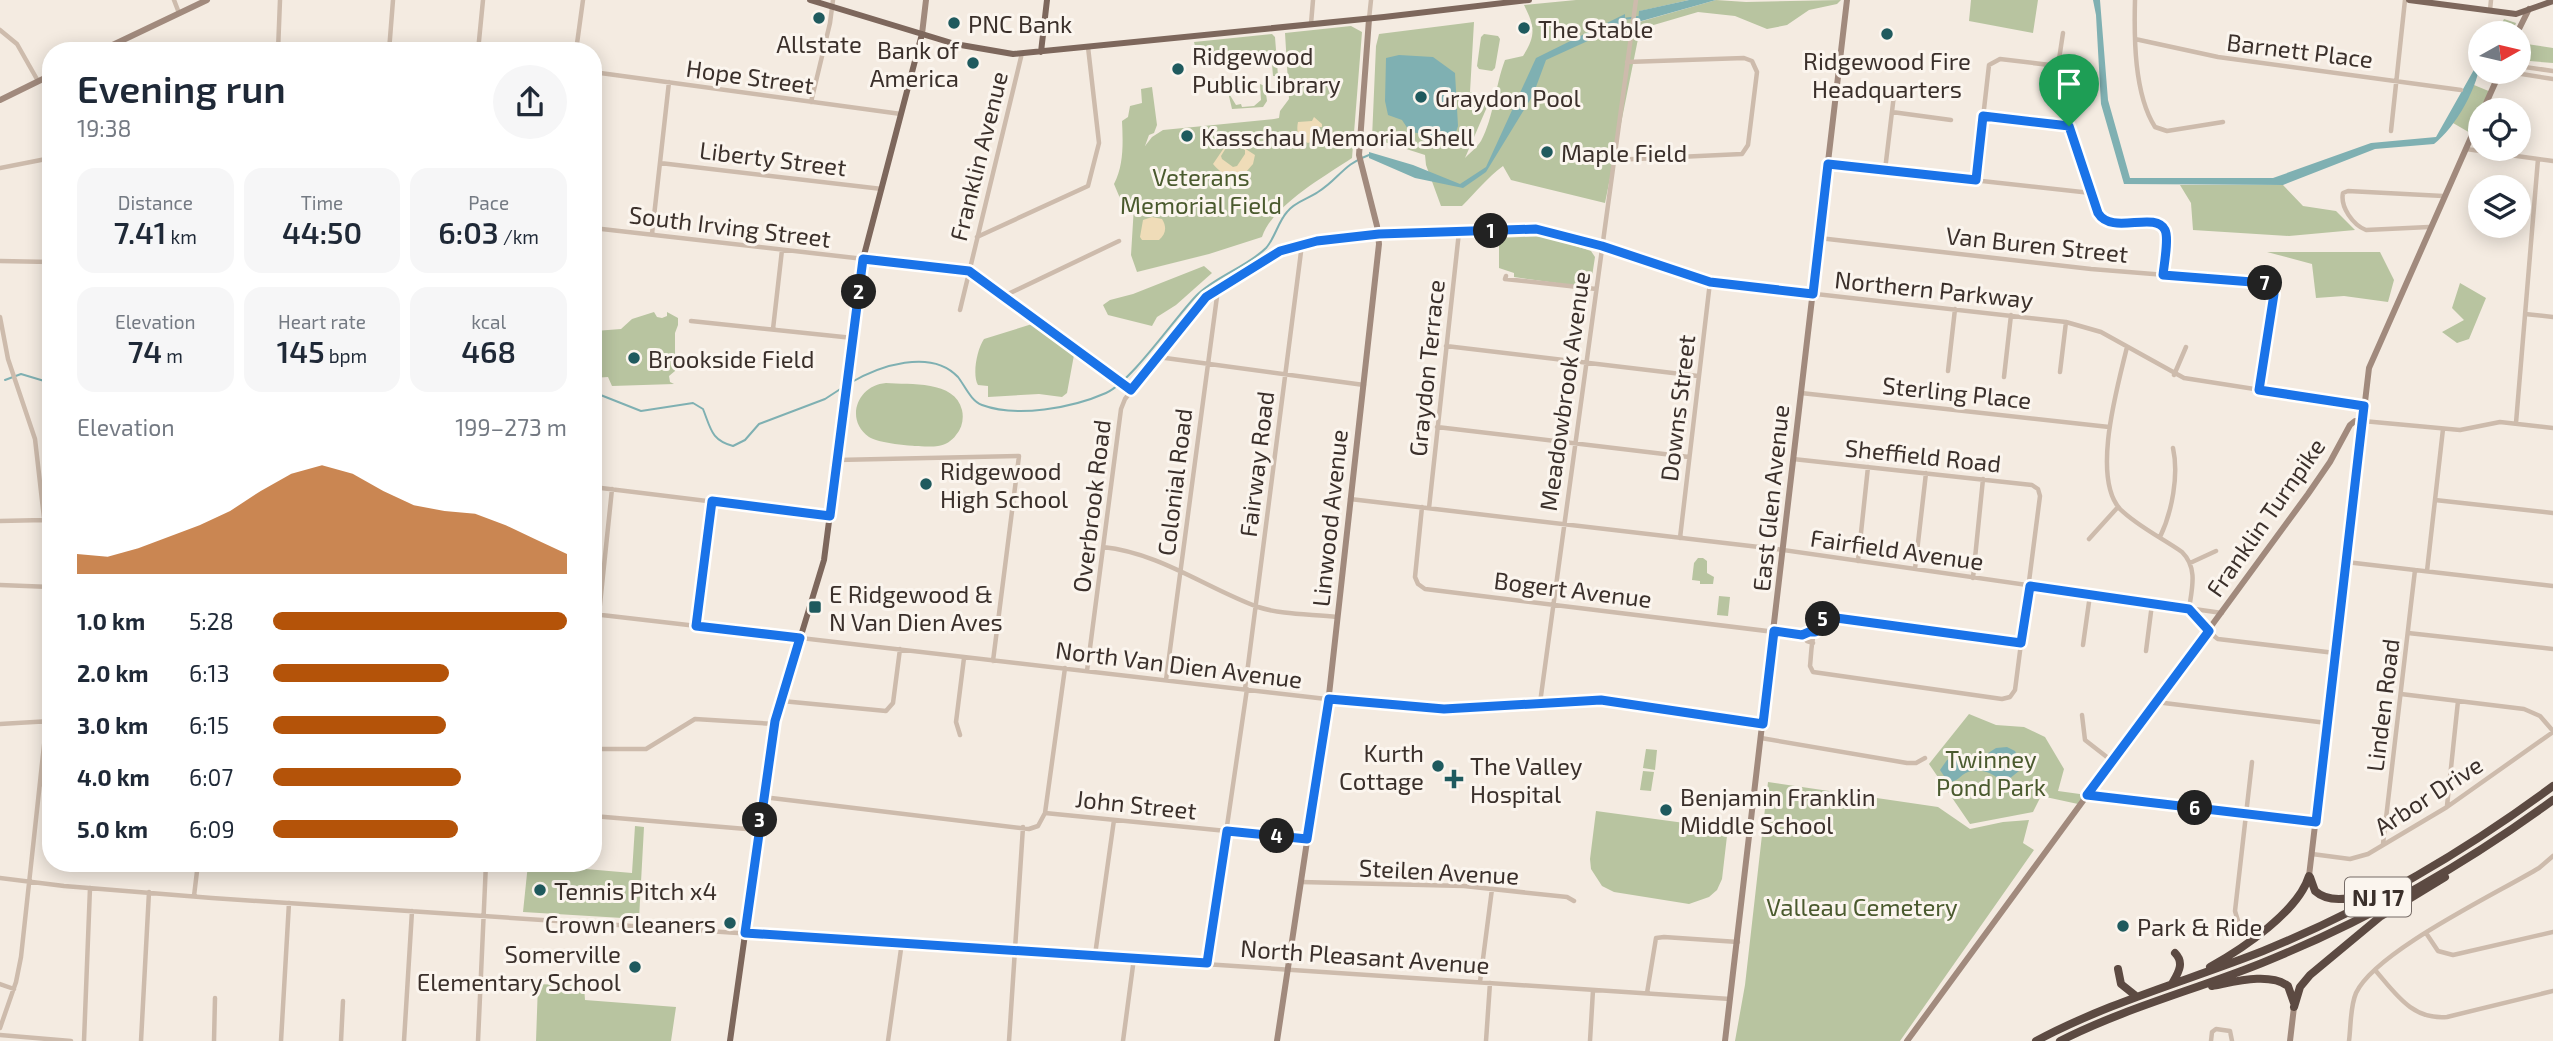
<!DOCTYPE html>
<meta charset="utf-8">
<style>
body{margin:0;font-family:"Exo 2",sans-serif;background:#f6f6f7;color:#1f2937;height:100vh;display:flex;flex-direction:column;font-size:26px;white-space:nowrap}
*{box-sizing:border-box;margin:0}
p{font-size:23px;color:#747a83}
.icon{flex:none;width:38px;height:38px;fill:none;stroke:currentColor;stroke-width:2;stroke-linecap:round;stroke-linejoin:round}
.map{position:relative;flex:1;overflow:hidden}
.sheet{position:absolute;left:42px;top:42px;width:560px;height:830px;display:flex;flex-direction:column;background:#fff;border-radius:28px;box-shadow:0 4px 18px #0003}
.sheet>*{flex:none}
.needle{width:46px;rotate:82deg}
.tools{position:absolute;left:2468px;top:21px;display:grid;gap:14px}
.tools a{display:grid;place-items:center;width:63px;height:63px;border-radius:50%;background:#fff;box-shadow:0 4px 18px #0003;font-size:35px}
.pin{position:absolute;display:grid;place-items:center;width:60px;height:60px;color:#fff;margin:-72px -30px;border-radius:50% 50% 50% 0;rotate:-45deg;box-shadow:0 0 7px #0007}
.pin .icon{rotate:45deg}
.km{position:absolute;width:35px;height:35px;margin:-18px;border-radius:50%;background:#222;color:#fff;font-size:19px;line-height:35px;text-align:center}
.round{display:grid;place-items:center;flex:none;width:74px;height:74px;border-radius:37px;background:#f6f6f7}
.head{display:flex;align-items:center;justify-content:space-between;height:119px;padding:0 35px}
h1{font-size:38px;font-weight:600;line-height:52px}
.figures{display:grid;grid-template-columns:repeat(3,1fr);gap:10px;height:119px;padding:7px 35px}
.figures div{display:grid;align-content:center;border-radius:18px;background:#f6f6f7;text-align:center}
.figures b{font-size:30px;font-weight:600}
.figures small{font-size:19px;font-weight:400}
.figures p{font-size:19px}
.chart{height:196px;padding:14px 35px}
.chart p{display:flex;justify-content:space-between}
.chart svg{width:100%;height:126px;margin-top:7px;fill:#b45309;opacity:.7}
ul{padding:0 35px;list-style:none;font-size:23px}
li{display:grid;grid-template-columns:112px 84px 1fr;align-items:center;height:52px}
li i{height:18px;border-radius:9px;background:#b45309}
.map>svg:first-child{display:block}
.green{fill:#b8c4a0}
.sand{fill:#efdcb8;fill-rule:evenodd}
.water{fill:#7fb0b2}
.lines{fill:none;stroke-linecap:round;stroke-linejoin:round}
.stream{stroke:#7fb0b2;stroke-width:2}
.street{stroke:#cdbbac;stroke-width:4.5}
.secondary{stroke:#a18a7d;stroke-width:6}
.primary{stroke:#7d675c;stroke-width:6}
.highway{stroke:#5c4a42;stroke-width:8}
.route-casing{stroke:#fff;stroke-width:14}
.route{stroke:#1a73e8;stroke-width:9}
.poi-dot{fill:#1f5a5e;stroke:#fbf5ee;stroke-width:2.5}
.labels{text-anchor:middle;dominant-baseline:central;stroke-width:6;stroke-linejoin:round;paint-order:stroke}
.shield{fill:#fbf5ee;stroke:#756b66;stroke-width:2}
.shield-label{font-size:23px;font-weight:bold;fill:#3b302b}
.poi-label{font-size:24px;fill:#3b302b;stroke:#fbf5ee;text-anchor:start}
.street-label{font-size:24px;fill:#3b302b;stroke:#fbf5ee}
.park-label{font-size:24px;fill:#4a5a2e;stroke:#fbf5ee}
</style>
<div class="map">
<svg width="2553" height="1041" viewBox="0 0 2553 1041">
<rect width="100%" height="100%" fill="#f4ebe1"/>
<path class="green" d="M1576,0H1689L1640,11L1639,22L1716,0L1746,2L1841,0L1837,4L1809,10L1787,25L1767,29L1735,16L1698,12L1640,29L1605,203L1511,180L1503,166C1487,178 1476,192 1462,206H1441L1426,165L1425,155L1372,138L1376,46L1379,34L1474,22L1470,92L1490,100L1465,158C1470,153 1477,147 1481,141C1494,117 1495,86 1505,60L1523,56C1536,35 1535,27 1524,5Z
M1971,0H2038L2033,33L1969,21Z
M2504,19L2516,23L2512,33H2497Z
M1351,26L1362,32L1352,158C1325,176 1272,206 1262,237L1209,254L1137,272L1131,255L1134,206L1133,210L1128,211L1122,203L1114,184C1124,165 1123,142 1122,121L1128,117L1130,106L1142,103L1141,89L1152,87L1157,125L1154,133L1149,135L1145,146L1152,137L1163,130L1274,119L1279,118L1280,111L1289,99L1285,33Z
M1272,34L1275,37L1278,76H1273L1271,52H1244L1241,59L1226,60L1225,53H1223V62C1207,64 1197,58 1194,42Z
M1484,34L1498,36L1500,39L1495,68L1492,71L1479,69L1477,66L1481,37Z
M2520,43L2553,48V63L2518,60Z
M1260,84L1265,86L1267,101L1263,107L1232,109L1228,92L1236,105L1241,104L1242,107L1254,106L1261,100Z
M2474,85L2491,92L2483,110H2480V117L2472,134L2453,123Z
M2180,185H2283L2303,206L2336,211L2355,230L2289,236L2193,230L2191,203Z
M1545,236L1591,251L1595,257L1591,283L1578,286L1514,277V273L1499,268V238Z
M2267,252H2380L2394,280L2388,302L2344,296L2316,298L2312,264Z
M1204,266L1212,273L1176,305L1157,317L1152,326L1108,315L1103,305L1110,300L1133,294Z
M2460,283L2486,298L2469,339L2457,343L2442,332L2464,320L2452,308Z
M654,312L657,317L662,318L667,316V312L678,318V325L675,333V371L669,376L670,382L674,384L612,386L608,377L593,378L595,331L621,329L632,319Z
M1032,324L1074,355L1067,393L1062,397L1039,394L988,397V386L978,385C972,375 977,349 984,339Z
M886,383C910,385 955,380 962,410C964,419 962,428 956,435C952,441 945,445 938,446C925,448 879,444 869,437C844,419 858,385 886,383Z
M1698,558H1703L1707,561V573L1714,577L1713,584H1700V581L1692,580L1694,563Z
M1719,596L1730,597L1728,616L1717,615Z
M1969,714L1996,725L2024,727L2045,737L2064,769L2058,791L2087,795L2078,804L2041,796L2033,812L1970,824L1929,764Z
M1646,749L1657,750L1655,770L1643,768Z
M1643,771L1654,772L1651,791L1640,790Z
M1768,782L1938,807L1970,829L2003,822L2029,820L2023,843L2034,850L1900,1041H1735L1745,985Z
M1596,811L1692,824V831L1727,836L1722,879L1717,890L1709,897L1689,904L1614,892L1602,886L1591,869L1590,859Z
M635,826L644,827L639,919L523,912L528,864L632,873Z
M538,984L584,986L585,1000L676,1007L671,1041H536Z"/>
<path class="sand" d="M1314,117L1322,124V127H1319L1320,139L1308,143C1298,139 1296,132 1298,122L1312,121Z
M1233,141L1255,155L1253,164L1246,172C1232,178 1223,176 1213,164L1228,142ZM1229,143H1232L1245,150V154L1237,166L1233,167L1222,159L1221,156Z
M1152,217L1162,219C1167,227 1166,234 1159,240H1142L1140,237L1143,220Z"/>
<path class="water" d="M1689,0H1716L1638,22L1639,11Z
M2093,0H2100L2108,100L2130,178H2273L2371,143L2436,137L2480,59C2480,85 2455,128 2434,144L2375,149L2283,185L2124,184L2101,104L2096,15Z
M1625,14V24L1546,60L1533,95L1486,172L1463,188L1415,178L1369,158V152L1413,165L1460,184L1486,167L1536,58Z
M1399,55L1433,57L1455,73L1458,126L1456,132L1444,144L1425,134L1410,132L1402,120L1388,115L1385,101L1386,58Z
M2007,747L2015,751L2017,756L2019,771L2009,779L2000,780C1991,772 1980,768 1968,772C1960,775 1958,782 1948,782L1940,770L1947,760L1956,755L1979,759L1996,748Z"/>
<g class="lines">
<path class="stream" d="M1623,19L1638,17
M5,380L21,374L51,383
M850,383C879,366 931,348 958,377C965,386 971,401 982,405C1017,418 1072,408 1106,393C1131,382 1174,319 1196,296C1214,277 1247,267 1266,248C1275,238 1278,222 1287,212C1294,202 1308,199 1318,192C1339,179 1343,164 1369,155
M593,392L641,411L693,403L703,409C711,429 711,440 733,446L745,440L759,424L825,399L845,386"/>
<path class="street" d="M174,0L179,13
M2135,0C2134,37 2134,94 2155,127L2167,131L2223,122
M2490,10L2491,0
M1369,19L1371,0
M1311,24L1313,0
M0,30L17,44L38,81
M2063,33L2058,66L2061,97L2098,213C2111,235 2145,213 2163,227L2166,235L2163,275
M2135,39L2218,57L2461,90
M389,47L424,51
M278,51L280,0
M389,51L393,0
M478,51L483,0
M576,51L583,0
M2518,66L2553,71
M593,72L901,114
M2509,72L2553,79
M811,102L830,23L833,0
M1892,112L1951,120
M1983,116L2069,126
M2391,131L2405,0
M2466,149L2553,161
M1614,160L1742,154L1748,145L1757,72L1752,61L1744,58L1627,62
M660,163L882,189
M1828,164L2091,193
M0,168L51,158
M1885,170L1894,95
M1976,180L1989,65L2000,59L2058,66
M2429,227L2366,230C2353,225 2340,207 2343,193L2348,191L2443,196
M593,228L969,271L1131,390
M652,234L669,82
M977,237L1088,186L1099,143L1088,47
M1819,238L2091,269L2265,283L2272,287L2274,294L2259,390
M0,261L51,262
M1506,276L1505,279L1596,289
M1006,297L1008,294L1119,241
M960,310L1022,53
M2525,314L2553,317
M0,317L8,359L35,439L51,579
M691,321L853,338
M773,329L782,250
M1446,346L1698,376
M2127,347C2118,385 2091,477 2120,509C2137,526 2162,538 2182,552C2198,568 2192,588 2189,609
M1158,357L1364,385
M1948,371L1955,309
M2060,372L2066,322
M2174,375L2186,347
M2004,377L2011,315
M1801,393L2109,427
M2363,421L2460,430L2500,422L2553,428
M2516,423L2538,159
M1437,427L1689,457
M1793,459L2032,485L2038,489L2040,496L2015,690L2010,697L2002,699L1813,672L1810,666C1812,649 1810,622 1829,617L2021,644
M837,460L1019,456L993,661
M593,487L830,516
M1350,499L1776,549L2222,613
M2435,500L2553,513
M1422,507L1415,577L1418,584L1425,589L1783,633L1802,635L1807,641L1813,643
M1429,508L1459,232
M0,521L44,520
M2160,537C2172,512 2179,475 2173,448
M1680,538L1710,282
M2089,539L2118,507
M1103,547C1160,553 1206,588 1258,607C1282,615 1312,614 1337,617
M1858,561L1868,467
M2346,562L2553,586
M2190,563L2216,551
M1915,569L1926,473
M2427,571L2443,429
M1973,578L1983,479
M0,585L51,587
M2189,609C2192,614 2214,637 2218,639L2335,653
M593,614L1335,700L1444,709L1601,700L1763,724
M599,614L612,489
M696,626L712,501
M2408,633L2553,649
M2083,645L2090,595
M2146,651L2152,604
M1087,671L1121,409L1125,399L1200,303L1218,288L1293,246L1317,241L1379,234L1545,230L1710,282L2066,322L2101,332L2184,378L2364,406
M1166,680L1218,289
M1245,689L1302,244
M2401,694L2524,709L2540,716L2553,731
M782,701L886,711L893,703L900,649
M2156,702L2327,723
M1540,703L1636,0
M2082,715L2085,740L2112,761
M0,724L51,721
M960,735L956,722L964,658
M1761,738L1907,763H1916L1925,758
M593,749H646L695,719L775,724
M40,784L51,785
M2088,795L2316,822
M763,797L1029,829L1038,826L1045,813L1065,668
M2447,806L2458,701
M1045,813L1307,839
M593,816L758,830
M2383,844L2415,570
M2312,854L2350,859L2368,854L2447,807L2553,732
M0,878L64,886L212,898L1730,999
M1301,882L1464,886L1567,897L1574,901
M194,896L198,863
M2238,921L2235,911L2252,762
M2426,933L2438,951L2453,955L2553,932
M1095,955L1114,820
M1207,963L1247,689
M2375,970C2396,994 2412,1020 2447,1017L2553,991
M1480,982L1492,889
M0,984L14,989
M1647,993L1656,938L1664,937L1738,942
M0,1028L16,982L21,957L46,727L51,613
M0,1035L71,1041
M84,1041L90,888
M141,1041L149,892
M214,1041L215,998
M281,1041L289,903
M341,1041L343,1001
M404,1041L412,911
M478,1041L486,863
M888,1041L902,942
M1009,1041L1023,827
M1123,1041L1134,958
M1486,1041L1490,983
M1590,1041L1593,990
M2211,1041L2212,1032L2216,1029L2230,1031L2232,1041
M2349,1041C2351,1026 2350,1007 2356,993C2376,951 2496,894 2539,868L2553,856"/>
<path class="secondary" d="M2517,33L2529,9
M922,34L926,0
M100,51L207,0
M0,100L51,75
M2483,110L2500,72
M2309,876L2369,368L2480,117
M1277,1041L1329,695L1379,244L1377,226L1359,155L1369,19
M1725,1041L1847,0
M1907,1041L2308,494L2330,462L2350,425L2355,421H2363
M2290,1041L2294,1007"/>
<path class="primary" d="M810,0L955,44L1013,54L1384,17L1529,0
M2409,0L2516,14L2553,1
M1041,52L1047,0
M730,1041L775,721L824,560L863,259L922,34"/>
<path class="highway" d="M2310,877L2315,891C2334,908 2367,894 2388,886
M2210,967C2242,949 2298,912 2309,876
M2118,969L2121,984L2136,996
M2172,984C2178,973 2185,963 2175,953
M2212,986C2234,982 2269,972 2288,986L2294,1003
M2294,1007L2300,987L2310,975L2381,916L2445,877
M2036,1041C2109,1002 2187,981 2263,951C2366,909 2464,852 2553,786
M2060,1041C2125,1008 2195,990 2262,963C2366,921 2463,866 2553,800"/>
</g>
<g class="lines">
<g class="route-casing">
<path id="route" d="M1983,116L2069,126L2098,213C2112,236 2155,210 2165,230C2169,238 2164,265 2163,275L2265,283L2272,287L2274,294L2259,390L2364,406L2316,822L2087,795L2209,631L2189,609L2030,586L2021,643L1829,617L1818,622L1815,632H1809L1802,635L1774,631L1763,724L1601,700L1444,709L1329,699L1307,839L1227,831L1207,963L745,933L775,721L800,638L696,626L712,501L830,516L863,259L969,271L1131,390L1206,297L1280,251L1317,241L1379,234L1536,229L1602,246L1710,282L1813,294L1828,164L1976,180Z"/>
</g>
<use href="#route" class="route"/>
</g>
<g class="poi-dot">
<circle cx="819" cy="18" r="7"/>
<circle cx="954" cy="23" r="7"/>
<circle cx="1524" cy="28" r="7"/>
<circle cx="1887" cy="34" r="7"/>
<circle cx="973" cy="63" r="7"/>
<circle cx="1178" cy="69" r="7"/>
<circle cx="1421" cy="97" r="7"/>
<circle cx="1187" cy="136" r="7"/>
<circle cx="1547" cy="152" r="7"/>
<circle cx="634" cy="358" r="7"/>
<circle cx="926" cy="484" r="7"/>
<rect x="808" y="600" width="14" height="14" rx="3.5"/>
<circle cx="1438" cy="766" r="7"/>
<path d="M1450.5 768.5h7v7h7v7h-7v7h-7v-7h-7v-7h7z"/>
<circle cx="1666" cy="810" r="7"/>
<circle cx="540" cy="890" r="7"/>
<circle cx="730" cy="923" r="7"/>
<circle cx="2123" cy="926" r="7"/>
<circle cx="635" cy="967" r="7"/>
</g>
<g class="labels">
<rect class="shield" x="2345" y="877.5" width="66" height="39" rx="5"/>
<g class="shield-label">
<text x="2378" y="897">NJ 17</text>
</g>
<g class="poi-label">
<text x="968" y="23">PNC Bank</text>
<text x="1538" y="28">The Stable</text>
<text x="819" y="43" text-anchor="middle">Allstate</text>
<text x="959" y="49" text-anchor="end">Bank of<tspan x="959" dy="28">America</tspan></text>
<text x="1192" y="55">Ridgewood<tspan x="1192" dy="28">Public Library</tspan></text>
<text x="1887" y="60" text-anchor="middle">Ridgewood Fire<tspan x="1887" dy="28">Headquarters</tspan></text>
<text x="1435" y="97">Graydon Pool</text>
<text x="1201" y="136">Kasschau Memorial Shell</text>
<text x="1561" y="152">Maple Field</text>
<text x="648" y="358">Brookside Field</text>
<text x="940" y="470">Ridgewood<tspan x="940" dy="28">High School</tspan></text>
<text x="829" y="593">E Ridgewood &amp;<tspan x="829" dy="28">N Van Dien Aves</tspan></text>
<text x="1424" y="752" text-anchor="end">Kurth<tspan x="1424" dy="28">Cottage</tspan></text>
<text x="1470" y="765">The Valley<tspan x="1470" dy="28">Hospital</tspan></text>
<text x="1680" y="796">Benjamin Franklin<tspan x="1680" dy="28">Middle School</tspan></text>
<text x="554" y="890">Tennis Pitch x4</text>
<text x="716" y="923" text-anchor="end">Crown Cleaners</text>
<text x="2137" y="926">Park &amp; Ride</text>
<text x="621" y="953" text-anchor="end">Somerville<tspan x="621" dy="28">Elementary School</tspan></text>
</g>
<g class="street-label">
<text transform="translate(2300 50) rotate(7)">Barnett Place</text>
<text transform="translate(750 76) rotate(8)">Hope Street</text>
<text transform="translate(978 156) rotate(-76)">Franklin Avenue</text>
<text transform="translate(773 158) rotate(7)">Liberty Street</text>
<text transform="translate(730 226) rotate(7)">South Irving Street</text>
<text transform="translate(2037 244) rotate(6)">Van Buren Street</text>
<text transform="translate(1934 289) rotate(6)">Northern Parkway</text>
<text transform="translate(1426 368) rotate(-84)">Graydon Terrace</text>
<text transform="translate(1564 391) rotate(-82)">Meadowbrook Avenue</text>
<text transform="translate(1957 392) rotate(6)">Sterling Place</text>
<text transform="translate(1677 408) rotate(-83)">Downs Street</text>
<text transform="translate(1923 455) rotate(6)">Sheffield Road</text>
<text transform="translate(1256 464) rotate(-83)">Fairway Road</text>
<text transform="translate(1174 482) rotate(-83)">Colonial Road</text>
<text transform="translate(1770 498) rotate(-84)">East Glen Avenue</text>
<text transform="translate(1091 506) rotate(-83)">Overbrook Road</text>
<text transform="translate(2265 517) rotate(-55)">Franklin Turnpike</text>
<text transform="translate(1329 518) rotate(-84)">Linwood Avenue</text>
<text transform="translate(1897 549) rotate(8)">Fairfield Avenue</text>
<text transform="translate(1573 589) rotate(7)">Bogert Avenue</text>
<text transform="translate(1179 664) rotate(7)">North Van Dien Avenue</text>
<text transform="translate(2382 705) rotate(-83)">Linden Road</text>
<text transform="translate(2428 795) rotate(-33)">Arbor Drive</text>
<text transform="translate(1136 804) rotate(6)">John Street</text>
<text transform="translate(1439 871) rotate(3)">Steilen Avenue</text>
<text transform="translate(1365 956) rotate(4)">North Pleasant Avenue</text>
</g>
<g class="park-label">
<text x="1201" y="176">Veterans<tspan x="1201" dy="28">Memorial Field</tspan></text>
<text x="1991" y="758">Twinney<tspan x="1991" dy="28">Pond Park</tspan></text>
<text x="1862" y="906">Valleau Cemetery</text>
</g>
</g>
</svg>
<div class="tools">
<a><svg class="needle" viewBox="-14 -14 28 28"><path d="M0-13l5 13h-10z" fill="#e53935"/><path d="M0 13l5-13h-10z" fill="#747a83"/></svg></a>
<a><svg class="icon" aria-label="locate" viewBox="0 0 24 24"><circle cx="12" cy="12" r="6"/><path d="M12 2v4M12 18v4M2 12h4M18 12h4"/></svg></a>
<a><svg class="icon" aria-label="layers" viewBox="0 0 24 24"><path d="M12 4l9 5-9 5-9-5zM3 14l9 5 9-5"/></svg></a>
</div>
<div class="pin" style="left:2069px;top:126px;background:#1e9e55"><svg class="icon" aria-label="arrive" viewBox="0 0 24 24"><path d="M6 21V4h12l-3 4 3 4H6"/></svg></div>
<b class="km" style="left:1491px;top:231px">1</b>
<b class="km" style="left:859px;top:292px">2</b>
<b class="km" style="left:760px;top:820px">3</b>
<b class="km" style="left:1277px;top:836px">4</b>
<b class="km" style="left:1823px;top:619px">5</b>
<b class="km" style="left:2195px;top:808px">6</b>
<b class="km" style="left:2265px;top:283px">7</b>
<section class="sheet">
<div class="head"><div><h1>Evening run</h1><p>19:38</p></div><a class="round"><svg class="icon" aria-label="share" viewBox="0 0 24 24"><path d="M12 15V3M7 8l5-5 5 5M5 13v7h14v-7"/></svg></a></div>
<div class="figures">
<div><p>Distance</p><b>7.41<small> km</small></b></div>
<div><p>Time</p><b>44:50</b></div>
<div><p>Pace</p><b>6:03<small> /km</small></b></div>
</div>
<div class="figures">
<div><p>Elevation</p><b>74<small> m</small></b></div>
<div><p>Heart rate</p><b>145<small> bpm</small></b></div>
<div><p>kcal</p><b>468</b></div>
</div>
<div class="chart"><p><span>Elevation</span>199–273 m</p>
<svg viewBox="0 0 160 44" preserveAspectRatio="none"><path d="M0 44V37L10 38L20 35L30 31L40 27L50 22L60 15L70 9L80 6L90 9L100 15L110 20L120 22L130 23L140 27L150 32L160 37V44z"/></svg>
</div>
<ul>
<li><b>1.0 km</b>5:28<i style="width:100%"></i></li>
<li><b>2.0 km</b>6:13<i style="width:60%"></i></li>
<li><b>3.0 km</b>6:15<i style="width:59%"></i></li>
<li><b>4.0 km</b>6:07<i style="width:64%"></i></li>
<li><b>5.0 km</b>6:09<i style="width:63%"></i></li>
</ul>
</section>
</div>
